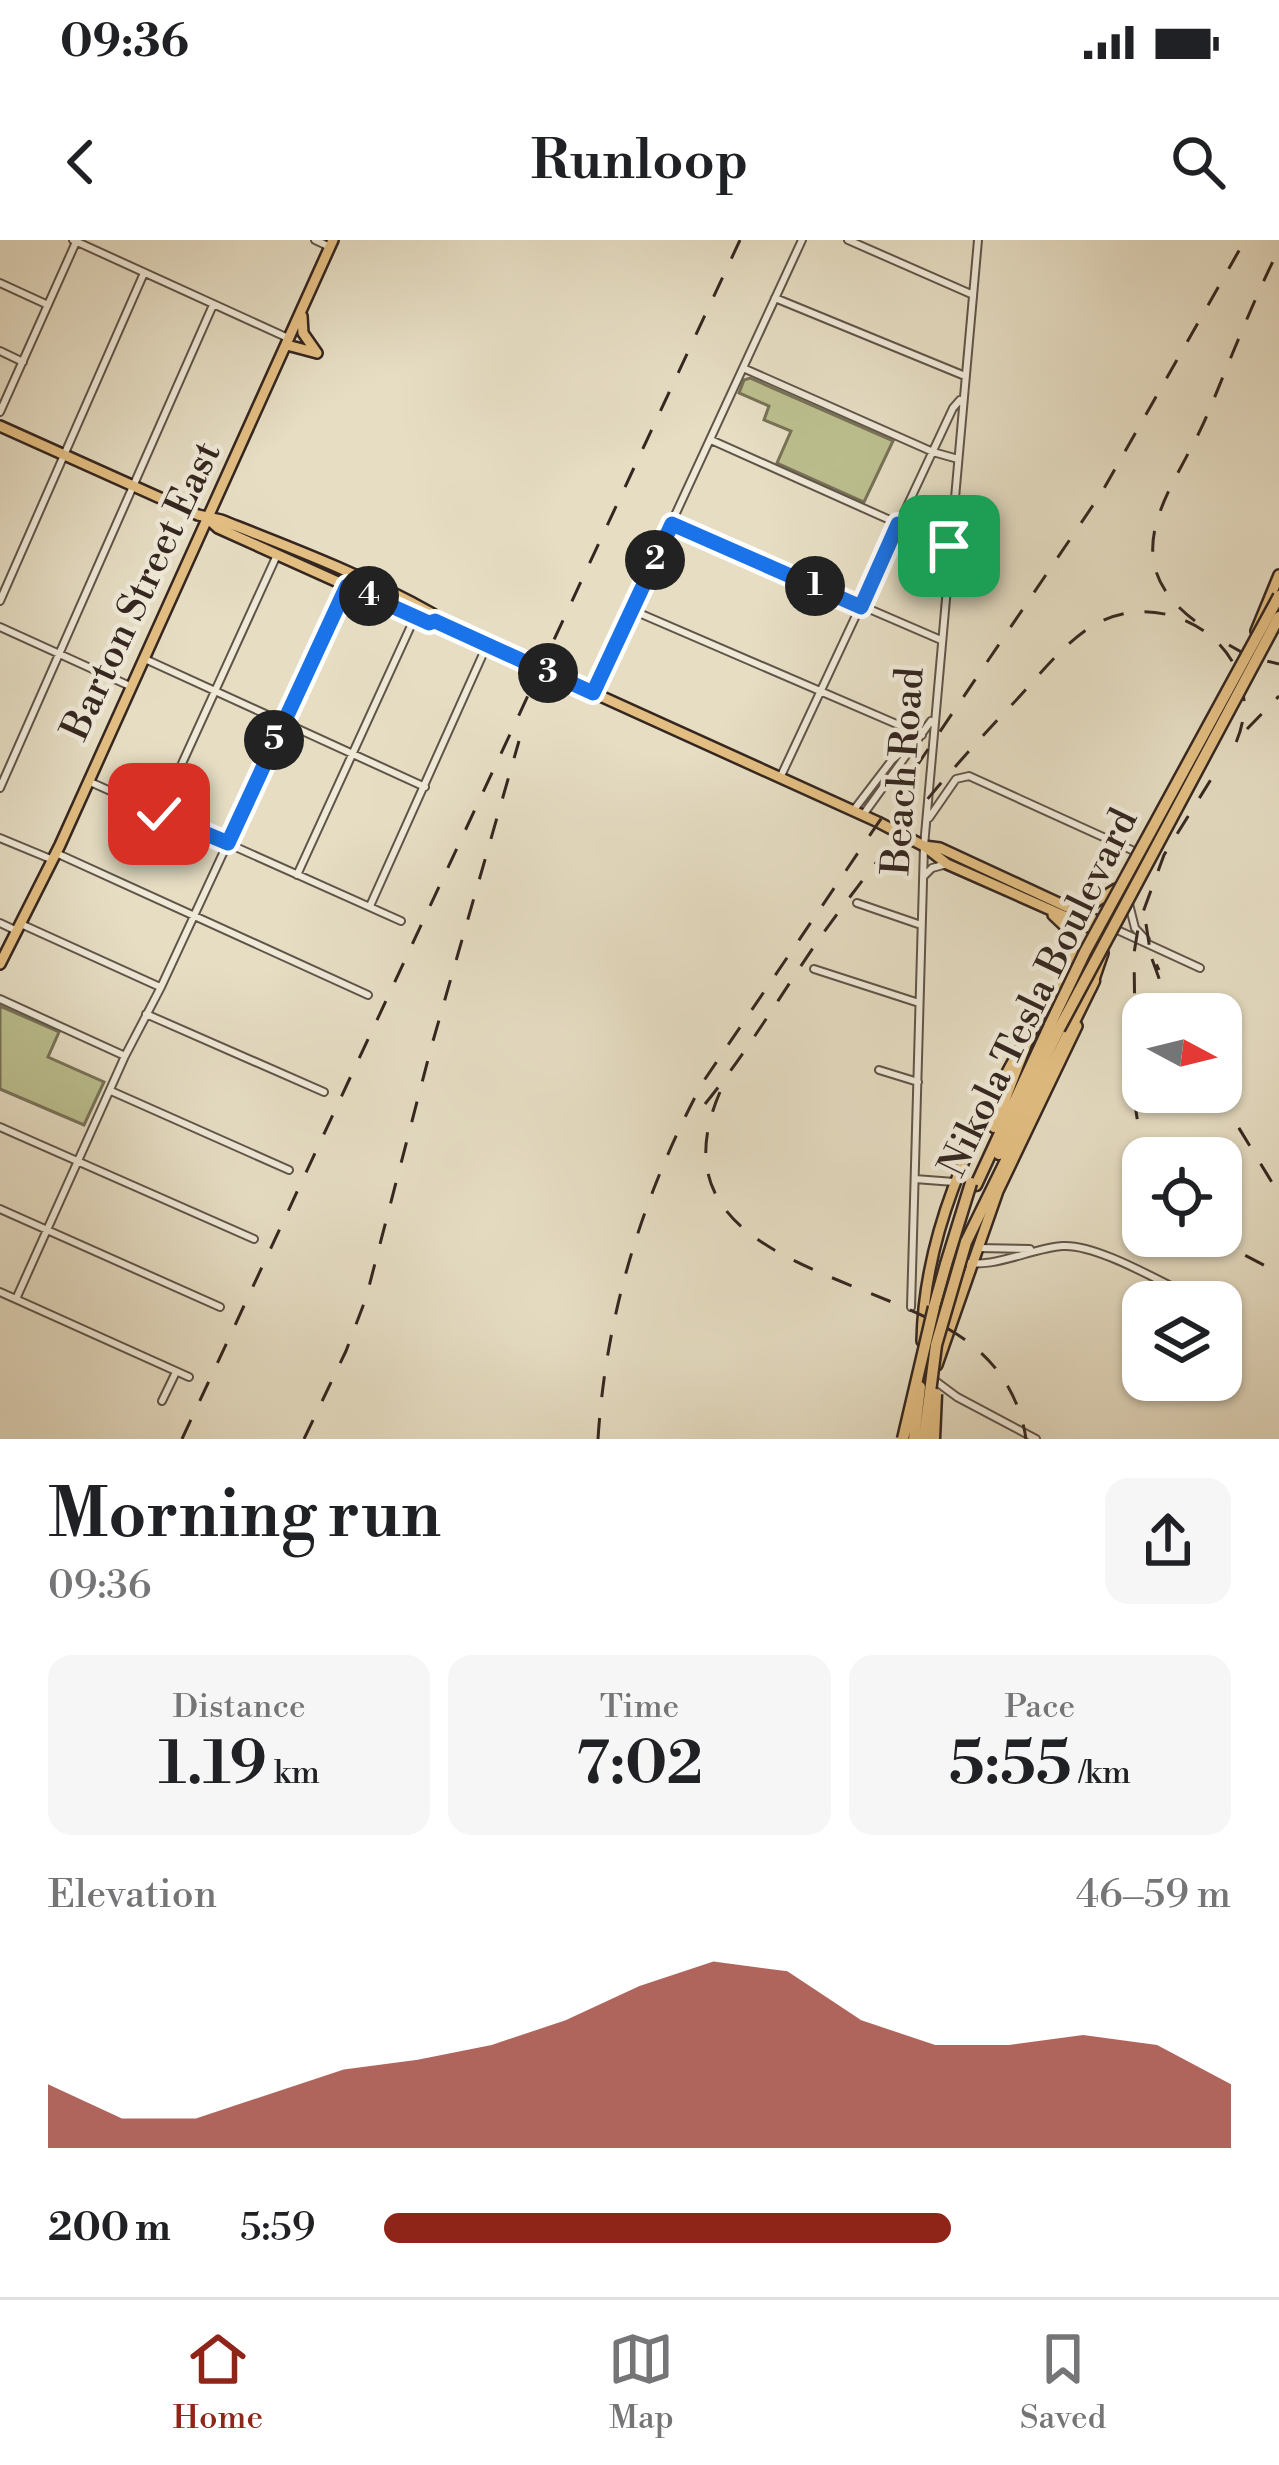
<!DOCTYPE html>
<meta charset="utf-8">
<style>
body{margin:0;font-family:"Libre Bodoni",serif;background:#f6f6f6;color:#202124;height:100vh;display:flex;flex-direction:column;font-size:45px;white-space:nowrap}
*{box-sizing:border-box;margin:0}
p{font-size:39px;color:#757577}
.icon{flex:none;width:66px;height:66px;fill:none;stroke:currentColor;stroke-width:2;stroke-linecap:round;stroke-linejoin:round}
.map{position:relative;height:1199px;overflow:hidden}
.drawer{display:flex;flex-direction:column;background:#fff;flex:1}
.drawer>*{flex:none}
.needle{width:78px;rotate:97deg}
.controls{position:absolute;left:1122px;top:753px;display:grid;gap:24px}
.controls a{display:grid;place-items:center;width:120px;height:120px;border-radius:24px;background:#fff;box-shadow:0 3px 9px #0004;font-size:60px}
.pin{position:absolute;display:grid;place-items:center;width:102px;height:102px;color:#fff;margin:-51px;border-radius:24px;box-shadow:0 6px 18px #0006}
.km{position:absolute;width:60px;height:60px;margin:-30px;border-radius:50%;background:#222;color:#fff;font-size:33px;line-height:60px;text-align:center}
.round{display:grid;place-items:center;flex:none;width:126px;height:126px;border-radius:24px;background:#f6f6f6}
.head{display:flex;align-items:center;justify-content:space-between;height:204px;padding:0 48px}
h1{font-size:66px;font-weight:600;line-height:90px}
.figures{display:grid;grid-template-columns:repeat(3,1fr);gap:18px;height:204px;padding:12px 48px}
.figures div{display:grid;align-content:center;border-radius:24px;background:#f6f6f6;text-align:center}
.figures b{font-size:60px;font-weight:600}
.figures small{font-size:33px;font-weight:400}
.figures p{font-size:33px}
.chart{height:336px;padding:24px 48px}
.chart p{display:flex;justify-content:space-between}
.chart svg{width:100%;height:216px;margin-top:12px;fill:#8f2418;opacity:.7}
ul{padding:0 48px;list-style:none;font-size:39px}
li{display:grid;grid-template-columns:192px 144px 1fr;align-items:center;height:90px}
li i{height:30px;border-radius:15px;background:#8f2418}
.status{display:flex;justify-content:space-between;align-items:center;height:84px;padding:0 60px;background:#fff;direction:ltr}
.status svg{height:33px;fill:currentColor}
header{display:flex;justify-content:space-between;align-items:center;height:156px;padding:0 48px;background:#fff;font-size:54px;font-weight:600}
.menu{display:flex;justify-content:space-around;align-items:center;height:168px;border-top:3px solid #e0e0e0;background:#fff;font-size:33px;color:#757577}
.menu a{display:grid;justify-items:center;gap:6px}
.menu .on{color:#8f2418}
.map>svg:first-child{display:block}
.green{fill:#bcbf8f;stroke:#787258;stroke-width:3}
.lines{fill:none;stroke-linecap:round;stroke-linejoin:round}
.minor-casing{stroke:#605449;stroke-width:10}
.major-casing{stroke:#342620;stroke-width:14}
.highway-casing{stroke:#342620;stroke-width:15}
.minor{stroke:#efe9d8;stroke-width:6}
.major{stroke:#e3be82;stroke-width:9}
.highway{stroke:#e3be82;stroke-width:10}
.rail{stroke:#342620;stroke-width:3;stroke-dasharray:21 21;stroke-linecap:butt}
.highway-bridge-casing{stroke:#342620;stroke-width:15;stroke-linecap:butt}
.highway-bridge{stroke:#e3be82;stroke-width:10}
.route-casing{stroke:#fff;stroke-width:24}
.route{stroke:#1a73e8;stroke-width:15}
.labels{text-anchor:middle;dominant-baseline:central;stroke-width:9;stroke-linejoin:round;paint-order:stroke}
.street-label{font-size:39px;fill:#342620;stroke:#efe9d8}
</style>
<div class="status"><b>09:36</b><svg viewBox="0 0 49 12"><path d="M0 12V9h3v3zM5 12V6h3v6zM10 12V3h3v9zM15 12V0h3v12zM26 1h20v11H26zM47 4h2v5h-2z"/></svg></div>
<header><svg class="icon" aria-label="back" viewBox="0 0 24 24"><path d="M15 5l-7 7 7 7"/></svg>Runloop<svg class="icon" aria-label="search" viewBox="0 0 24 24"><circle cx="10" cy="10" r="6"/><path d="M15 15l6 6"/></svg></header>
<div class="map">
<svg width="1279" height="1199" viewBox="0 0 1279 1199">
<rect width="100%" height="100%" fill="#e6ddc3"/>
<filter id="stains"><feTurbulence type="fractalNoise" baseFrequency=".00167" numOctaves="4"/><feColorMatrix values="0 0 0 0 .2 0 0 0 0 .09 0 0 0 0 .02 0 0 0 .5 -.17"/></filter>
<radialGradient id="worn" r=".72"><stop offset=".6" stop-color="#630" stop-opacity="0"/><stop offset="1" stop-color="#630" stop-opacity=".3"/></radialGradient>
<path class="green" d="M750,138L893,201L864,262L777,223L791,191L764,180L769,166L739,153L744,140Z
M0,766L59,792L48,817L104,842L84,885L0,849Z"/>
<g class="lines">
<g class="minor-casing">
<path id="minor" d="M73,0L288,98
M315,0L330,7
M848,0L971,54
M0,43L48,65
M775,58L965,136
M0,111L23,122
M743,128L933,212L958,219
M0,172L76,2
M711,200L948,306
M672,284L941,400
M0,361L144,33
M632,370L922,495
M0,387L132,447
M145,419L425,547
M593,453L802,0
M780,538L953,168L960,160
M88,541L401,681
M0,548L213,65
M853,571L892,520L919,497
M159,574L277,315
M863,575L931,481
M929,578L956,539L969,536L1136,612
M0,598L53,620
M56,613L368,755
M297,635L415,377
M924,636L932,628L947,624
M857,663L921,685
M1129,664L1135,688L1146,700
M370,666L483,414
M0,683L17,691
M21,684L160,747
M1113,688L1200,728
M814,729L919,763
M0,759L125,816
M146,774L324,852
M879,830L918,842
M111,851L289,930
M0,887L254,999
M915,939L954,942
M0,969L220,1067
M978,1008L1030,1009
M959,1021C991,1031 1030,1008 1063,1006C1096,1004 1157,1040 1189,1055
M0,1052L189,1137
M16,1059L125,816L161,747L352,335
M911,1067L924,606L978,0
M922,1131L957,1157L1036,1199
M162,1161L176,1132"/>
</g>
<g class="major-casing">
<path id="major" d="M302,76L303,93L317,113
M287,105L317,113
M0,186L198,275L221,280C292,308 366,336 433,374L435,381
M208,279L218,288L429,383L435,381L878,582L924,606L947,624L1096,690L1111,692
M1256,391L1279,335
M924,606L940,608L1106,685
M1072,665L1094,663L1116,649
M1053,675L1073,694L1072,721
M0,724L60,605L333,0
M1091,748L1103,713
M1032,787L1079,716
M922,1101C924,995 970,898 1021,807
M937,1125L998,951L1077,786"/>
</g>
<g class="highway-casing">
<path id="highway" d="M994,887L1034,783
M999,914L1059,789
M976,945L1050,785
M966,1002L1094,741
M934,1067L946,1024"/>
</g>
<use href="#minor" class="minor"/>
<use href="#major" class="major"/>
<use href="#highway" class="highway"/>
<path class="rail" d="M1195,381C1107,315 1179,244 1208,173C1231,118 1252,63 1279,9
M1229,405L1250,417L1279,424
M1247,489L1279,456
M1146,684L1150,710L1159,730
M1152,719L1172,774
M720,852C644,1028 893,1032 979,1111C1005,1134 1021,1165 1026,1199
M1217,852L1279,954
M705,864C749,810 784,749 824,692C880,615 938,543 1003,474C1030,447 1055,412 1086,390C1164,335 1279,413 1234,507
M1152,918L1139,891L1136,871L1134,713L1139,683L1164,615L1215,533
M1208,996L1279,1033
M182,1199L740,0
M304,1199L346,1111L366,1058L431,808L519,501
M598,1199C606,1073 643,954 703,842L1102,252L1245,0"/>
<g class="highway-bridge-casing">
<path id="highway-bridge" d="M1050,785L1085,712L1279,356
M1059,789L1279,377
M946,1024L971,943
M903,1199L934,1067
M914,1199L920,1147
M924,1199L936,1105L966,1002
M934,1199L936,1154"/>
</g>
<use href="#highway-bridge" class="highway-bridge"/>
</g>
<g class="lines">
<g class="route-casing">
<path id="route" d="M159,574L228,603L347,346L429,383L435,381L593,453L672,284L861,367L898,284L949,306"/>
</g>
<use href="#route" class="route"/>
</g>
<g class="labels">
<g class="street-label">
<text transform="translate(142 351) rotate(-65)">Barton Street East</text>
<text transform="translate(904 531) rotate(-86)">Beach Road</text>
<text transform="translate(1039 753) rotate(-64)">Nikola Tesla Boulevard</text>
</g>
</g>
<rect width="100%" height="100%" filter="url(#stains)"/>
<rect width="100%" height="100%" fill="url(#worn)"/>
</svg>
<div class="controls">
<a><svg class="needle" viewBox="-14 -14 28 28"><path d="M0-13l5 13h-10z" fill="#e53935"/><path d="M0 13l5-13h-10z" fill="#757577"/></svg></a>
<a><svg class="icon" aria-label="locate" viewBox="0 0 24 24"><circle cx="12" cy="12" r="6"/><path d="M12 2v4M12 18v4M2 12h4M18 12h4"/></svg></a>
<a><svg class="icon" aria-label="layers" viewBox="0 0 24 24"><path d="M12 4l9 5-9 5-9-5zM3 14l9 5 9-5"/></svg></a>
</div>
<div class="pin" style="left:949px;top:306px;background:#1e9e55"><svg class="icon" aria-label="arrive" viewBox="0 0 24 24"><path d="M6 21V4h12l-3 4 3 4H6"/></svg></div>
<div class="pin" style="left:159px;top:574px;background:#d93025"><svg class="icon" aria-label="check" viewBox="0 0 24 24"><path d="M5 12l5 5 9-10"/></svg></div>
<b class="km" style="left:815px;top:346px">1</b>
<b class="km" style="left:655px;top:320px">2</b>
<b class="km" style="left:548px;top:433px">3</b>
<b class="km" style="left:369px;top:356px">4</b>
<b class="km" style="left:274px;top:500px">5</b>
</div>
<section class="drawer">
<div class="head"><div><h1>Morning run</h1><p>09:36</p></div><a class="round"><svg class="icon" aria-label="share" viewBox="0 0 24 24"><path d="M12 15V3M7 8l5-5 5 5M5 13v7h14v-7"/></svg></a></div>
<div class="figures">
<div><p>Distance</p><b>1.19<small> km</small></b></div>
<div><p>Time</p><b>7:02</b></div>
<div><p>Pace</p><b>5:55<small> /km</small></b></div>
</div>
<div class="chart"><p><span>Elevation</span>46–59 m</p>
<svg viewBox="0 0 160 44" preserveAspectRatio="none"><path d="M0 44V31L10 38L20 38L30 33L40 28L50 26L60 23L70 18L80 11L90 6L100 8L110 18L120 23L130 23L140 21L150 23L160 31V44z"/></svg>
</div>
<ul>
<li><b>200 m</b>5:59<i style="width:67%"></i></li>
</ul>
</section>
<nav class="menu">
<a class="on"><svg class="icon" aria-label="home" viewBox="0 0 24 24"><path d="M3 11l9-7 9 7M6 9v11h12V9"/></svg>Home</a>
<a><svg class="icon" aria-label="map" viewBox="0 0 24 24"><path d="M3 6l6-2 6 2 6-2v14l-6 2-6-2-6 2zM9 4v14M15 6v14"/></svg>Map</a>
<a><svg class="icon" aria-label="saved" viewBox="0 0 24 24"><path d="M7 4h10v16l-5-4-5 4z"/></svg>Saved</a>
</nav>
